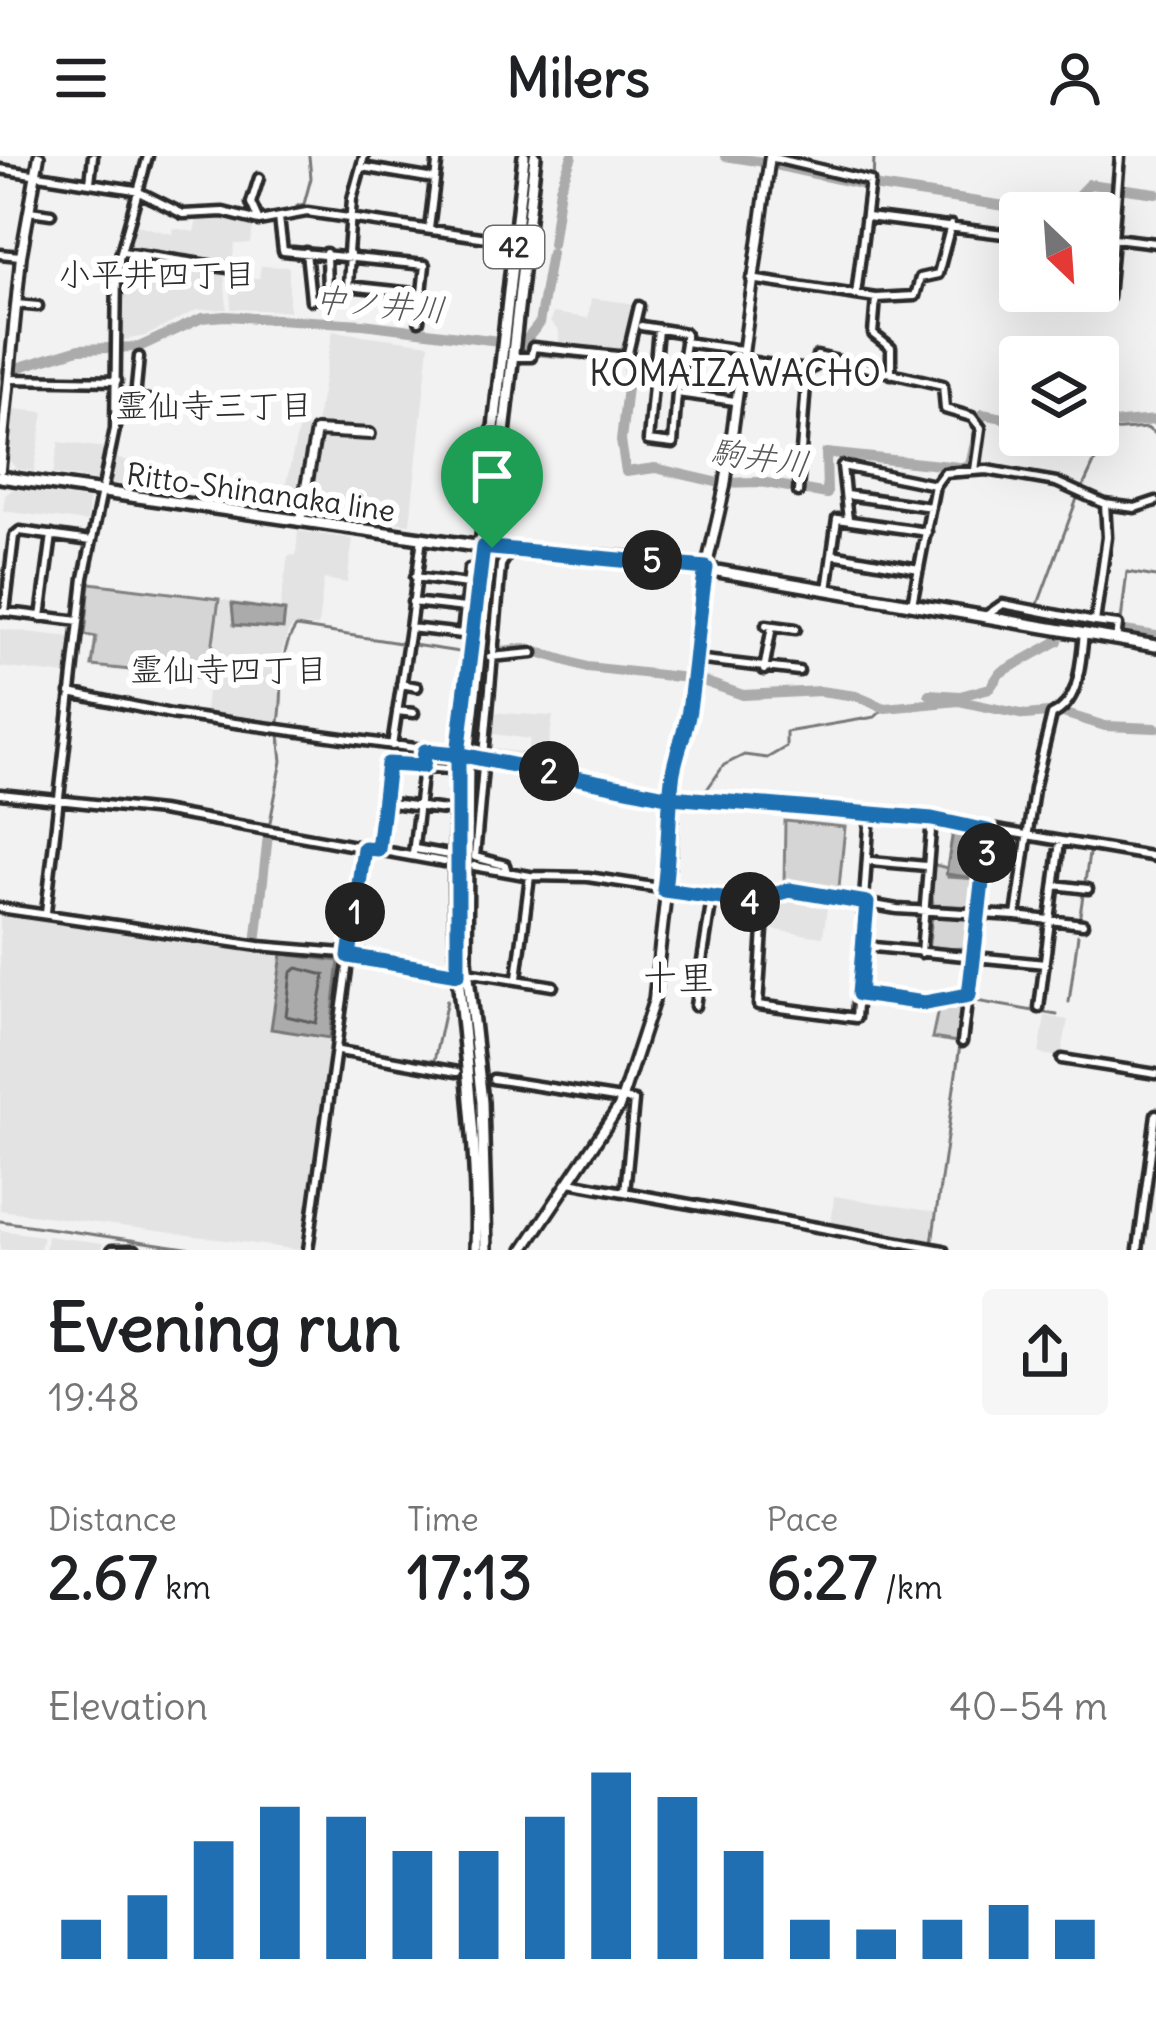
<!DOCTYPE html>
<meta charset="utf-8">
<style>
body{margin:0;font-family:Delius,"Klee One",sans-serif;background:#f6f6f6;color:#202124;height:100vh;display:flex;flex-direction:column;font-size:45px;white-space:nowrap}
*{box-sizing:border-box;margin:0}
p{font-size:39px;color:#757577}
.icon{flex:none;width:66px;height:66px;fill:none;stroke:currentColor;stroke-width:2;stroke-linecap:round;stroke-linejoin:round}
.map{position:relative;height:1094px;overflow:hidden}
.sheet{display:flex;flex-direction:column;background:#fff;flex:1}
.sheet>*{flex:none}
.needle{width:78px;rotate:155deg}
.controls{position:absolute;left:999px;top:36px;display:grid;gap:24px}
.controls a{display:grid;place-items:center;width:120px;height:120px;border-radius:12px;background:#fff;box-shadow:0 12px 48px #0002;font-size:60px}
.pin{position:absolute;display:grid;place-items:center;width:102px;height:102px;color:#fff;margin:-123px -51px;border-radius:50% 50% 50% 0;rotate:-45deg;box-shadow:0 0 12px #0007}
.pin .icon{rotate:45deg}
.km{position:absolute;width:60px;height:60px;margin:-30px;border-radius:50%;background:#222;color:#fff;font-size:33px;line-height:60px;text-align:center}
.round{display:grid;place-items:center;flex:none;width:126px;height:126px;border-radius:12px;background:#f6f6f6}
.summary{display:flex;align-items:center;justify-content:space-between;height:204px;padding:0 48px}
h1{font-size:66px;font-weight:800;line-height:90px}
.metrics{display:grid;grid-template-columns:repeat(3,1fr);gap:18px;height:204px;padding:12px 48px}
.metrics div{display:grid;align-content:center}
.metrics b{font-size:60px;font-weight:800}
.metrics small{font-size:33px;font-weight:400}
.metrics p{font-size:33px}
.chart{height:336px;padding:24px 48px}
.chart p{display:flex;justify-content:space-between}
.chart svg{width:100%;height:216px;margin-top:12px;stroke:#1f6fb2;stroke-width:6}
header{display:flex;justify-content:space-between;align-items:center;height:156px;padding:0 48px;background:#fff;font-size:54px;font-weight:800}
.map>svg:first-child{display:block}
.built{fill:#e3e3e3}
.green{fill:#d5d5d5;stroke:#808080;stroke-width:3}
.water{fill:#ababab;stroke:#787878;stroke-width:3}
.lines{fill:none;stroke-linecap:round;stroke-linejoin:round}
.shore{stroke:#5e5e5e;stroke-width:3}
.stream{stroke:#787878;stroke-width:3}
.river{stroke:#ababab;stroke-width:10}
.street-casing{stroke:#2b2b2b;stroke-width:15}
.secondary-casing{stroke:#2b2b2b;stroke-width:16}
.primary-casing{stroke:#2b2b2b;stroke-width:18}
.street{stroke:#fff;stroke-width:6}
.secondary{stroke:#fff;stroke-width:8}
.primary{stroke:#fff;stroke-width:9}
.route-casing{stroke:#fff;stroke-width:24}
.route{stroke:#1f6fb2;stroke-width:15}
.labels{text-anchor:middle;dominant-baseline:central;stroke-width:12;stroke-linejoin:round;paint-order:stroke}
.shield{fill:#fff;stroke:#6b6b6b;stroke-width:3}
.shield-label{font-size:27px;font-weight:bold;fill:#2b2b2b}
.street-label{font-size:30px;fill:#2b2b2b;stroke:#fff}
.neighbourhood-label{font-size:33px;fill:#2b2b2b;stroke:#fff}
.water-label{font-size:33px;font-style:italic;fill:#585858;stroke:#fff}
.quarter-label{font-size:36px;fill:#2b2b2b;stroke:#fff}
</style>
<header><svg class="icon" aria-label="menu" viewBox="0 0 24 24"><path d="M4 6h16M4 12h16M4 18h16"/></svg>Milers<svg class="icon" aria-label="person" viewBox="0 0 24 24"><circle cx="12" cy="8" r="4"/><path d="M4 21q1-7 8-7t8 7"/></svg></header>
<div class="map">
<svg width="1156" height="1094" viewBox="0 0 1156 1094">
<rect width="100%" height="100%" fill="#f2f2f2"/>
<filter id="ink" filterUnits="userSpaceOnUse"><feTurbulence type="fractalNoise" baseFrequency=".00833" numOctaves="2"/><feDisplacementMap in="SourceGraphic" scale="24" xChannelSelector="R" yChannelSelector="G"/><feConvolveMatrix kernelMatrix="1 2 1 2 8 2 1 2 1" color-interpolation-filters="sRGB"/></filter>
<g filter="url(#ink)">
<path class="built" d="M211,59L254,68L250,87L235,88L232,107L129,95L133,68L172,78L174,72L194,76L197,63Z
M128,100L224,114L227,153L197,154L146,180L123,184L118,126Z
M261,110L289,111V155L231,153L230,125L259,122Z
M591,142L638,148L628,198L559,193V175L550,166L553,157L588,162Z
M333,175L429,188L410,368L304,356L316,281L370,275L316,268Z
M13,253L44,256L34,315L16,313L8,302Z
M299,271L312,272L298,356L280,353Z
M59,286L107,292L99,325L53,318Z
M112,302L145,307L141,332L107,327Z
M13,333L89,344L87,366L3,355L5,339Z
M298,375L353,383L347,427L324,423L318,470H294L288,477L279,506L283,531L277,566L205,557L208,524L90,512L94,483L82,481L88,425L280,452L288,400L296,399Z
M0,473L71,481L67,519L0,511Z
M489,556L553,560L547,600L562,603L560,614L482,599L483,591L527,597L530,583L486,577Z
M796,740L828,744L823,781L767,773L777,744Z
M0,756L342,802L300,1094L0,1054Z
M1045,860L1068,864L1061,901L1039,898Z
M834,1040L935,1056L931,1087L831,1073Z
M0,1074L43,1080L40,1094H0Z
M47,1080L103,1087L102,1094H45Z"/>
<path class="green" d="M90,427L219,443L208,522L92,510L96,481L85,479Z
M785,665L845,671L839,732L784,728Z
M928,707L947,712L948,721L979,723L977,751L933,749Z
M932,760L976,762L974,791L928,795Z
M939,849L961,852L957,886L932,882Z"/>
<path class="water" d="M232,448L285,455L283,473L234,469Z
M953,675L983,684L982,723L946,718Z
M282,798L339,805L330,882L271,873Z"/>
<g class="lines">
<path class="shore" d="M297,812L325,819L316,867L286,860L291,817Z"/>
<path class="stream" d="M0,9L28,13
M45,15L87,21
M94,22L140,30
M873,30L874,0
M297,50L304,48L311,22L309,0
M206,54L237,57
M1082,333L1109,275L1147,272L1156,279
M1034,459L1078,340
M1120,473L1127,416L1156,421
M279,566C285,533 276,500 296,471L459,496
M703,639L724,609L744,599L767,602L786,591V576L875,561L885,552
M269,671L282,605L279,578
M1101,697L1156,705
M1085,726L1089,698
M1080,759L1083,739
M482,815L514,820
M976,845L1057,859
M1069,846L1078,779
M346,892L434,905L447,844
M0,1065L200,1094
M306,1086L323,965
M932,1087L960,889"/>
<path class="river" d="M725,0L764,6
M775,9L865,29
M872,30L1052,57
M1061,57L1089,28L1156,37
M552,88L560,32L572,0
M523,188L539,168L551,97
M0,217L79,193L139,191L202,162L225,160L363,168L523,188L522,194L630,204L621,285L626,316L655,312L720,327L761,326L827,338L826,297L969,312L982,258L1020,265
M1098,269L1156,264
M1068,467L1112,473
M1119,474L1156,480
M493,496L525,492L587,511L697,523L743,539L820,535L856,540L885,552L959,545L1025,559L1048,557
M929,538L960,540L990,532L1000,517L1058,485
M1063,557L1105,570L1156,572
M256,788L268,679"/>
<g class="street-casing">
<path id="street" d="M770,1L870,25L856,139
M362,11L434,23
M0,13L135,34L183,58L223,56L259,65
M259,22L251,47L259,65L307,56L515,86
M90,26L93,0
M30,55L51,58
M867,61L1020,80
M279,62L283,95L425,109L419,165
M429,73L438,0
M1098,80L1156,87
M123,96L228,112
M306,96L311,144L327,138L326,97
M348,97L352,43L364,0
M0,98L20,100
M350,98L348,130L423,138
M751,123L876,142L915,140L920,122L938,118L951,69
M876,142L873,178L891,192V218
M1085,142H1108L1120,0
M16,148L38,150
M641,170L685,177V186L741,194
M658,173L648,285L673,288L677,237L735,245
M513,201H531L533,191L627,201L639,150
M741,204L807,214
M8,223L117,225
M677,237L685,187
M117,240L148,244
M135,242L139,201
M798,336L807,214L815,210L817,200L943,229L945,253L972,261L981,272L975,314
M846,339L931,351
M1105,348L1107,381L1095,466L1118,469L1116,484
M848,364L842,310L935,329
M422,382L410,472L471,479
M832,398L919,413
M415,421L467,428
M827,434L837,363L927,376
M412,446L465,452
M912,448L935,329L944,317L987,314L1056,326L1105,348L1135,352L1156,345
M0,455L79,465
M5,456L14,380L20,375L91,385
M987,459L1003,448L1095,466
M41,461L52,379
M766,469L796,473
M462,478L469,413H478
M490,501L533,497
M695,503L799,515
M764,514L772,470
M401,528L417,531
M70,537L171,558L458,598L671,641L932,663L1156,701
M397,555L414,557
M392,590L410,472
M0,638L161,655L444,706
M383,646L445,654
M378,693L388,608L448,613
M415,693L454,700
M413,698L425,594
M871,705L926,710
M474,710L530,720L588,721L751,746L789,734L897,753L1016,760L1034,633L1052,559C1081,545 1080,507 1084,478
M507,716L505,709L475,701L501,409L511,393
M1055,729L1088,733
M765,744L758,849L856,862L870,656
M0,752L259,790L355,798L458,817
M46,756L84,422L115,273L117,110L148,0
M1016,760L1083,768
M864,790L1045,808
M921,797L932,663
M467,816L553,830
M517,822L530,720
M860,838L925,847L969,839
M695,850L712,742
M1039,852L1060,685
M962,886L989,675
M339,895L457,916
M1062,903L1156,918
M493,923L634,945L625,1036
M569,1026L943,1094
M112,1094H135
M308,1094L364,691
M1138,1094L1156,958"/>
</g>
<g class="secondary-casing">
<path id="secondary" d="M0,313L21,100L39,0
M300,365L316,275L370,278
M523,1094L619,951L654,844L671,692L673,616L687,561L703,426L725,330L770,0"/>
</g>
<g class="primary-casing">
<path id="primary" d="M0,321L483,391L653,404L1156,490
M476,1094C479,1001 466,911 458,819C452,745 456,672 458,598L524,0
M486,1094L482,946L466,803L468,600L535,0"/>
</g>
<use href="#street" class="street"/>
<use href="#secondary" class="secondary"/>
<use href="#primary" class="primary"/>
</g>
</g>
<g class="lines" filter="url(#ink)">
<g class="route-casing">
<path id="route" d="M492,392L483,391L458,598L425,595L423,610L388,608L378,693L364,692L349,800L458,818V598L671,641L932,663L988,675L969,839L925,847L859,838L867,747L789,734L751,746L664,734C669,697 668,660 672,623C674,602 684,581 688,560C696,511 698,461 706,412L492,392"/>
</g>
<use href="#route" class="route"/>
</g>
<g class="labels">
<rect class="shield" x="484" y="70" width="60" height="42" rx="9"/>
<g class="shield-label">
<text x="514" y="91">42</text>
</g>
<g class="street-label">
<text transform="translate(261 336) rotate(8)">Ritto-Shinanaka line</text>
</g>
<g class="neighbourhood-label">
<text x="157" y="118">小平井四丁目</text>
<text x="214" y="249">霊仙寺三丁目</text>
<text x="229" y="513">霊仙寺四丁目</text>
</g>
<g class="water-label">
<text transform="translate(380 148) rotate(5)">中ノ井川</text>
<text transform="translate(760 301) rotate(8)">駒井川</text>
</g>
<g class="quarter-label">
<text x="735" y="217">KOMAIZAWACHO</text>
<text x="678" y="821">十里</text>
</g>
</g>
</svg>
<div class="controls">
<a><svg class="needle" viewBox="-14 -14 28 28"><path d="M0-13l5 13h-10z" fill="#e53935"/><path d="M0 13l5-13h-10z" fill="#757577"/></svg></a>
<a><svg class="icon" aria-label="layers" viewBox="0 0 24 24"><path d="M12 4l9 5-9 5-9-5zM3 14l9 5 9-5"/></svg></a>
</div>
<div class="pin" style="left:492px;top:392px;background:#1e9e55"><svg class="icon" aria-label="arrive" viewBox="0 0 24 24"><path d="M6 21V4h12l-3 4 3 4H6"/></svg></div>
<b class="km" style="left:355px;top:756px">1</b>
<b class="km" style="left:549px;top:615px">2</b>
<b class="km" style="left:987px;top:697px">3</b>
<b class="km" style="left:750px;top:746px">4</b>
<b class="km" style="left:652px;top:404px">5</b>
</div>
<section class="sheet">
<div class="summary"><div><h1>Evening run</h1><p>19:48</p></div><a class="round"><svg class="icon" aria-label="share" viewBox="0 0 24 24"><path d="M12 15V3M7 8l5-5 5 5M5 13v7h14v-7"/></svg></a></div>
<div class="metrics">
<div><p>Distance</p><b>2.67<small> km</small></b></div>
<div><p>Time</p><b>17:13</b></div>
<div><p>Pace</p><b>6:27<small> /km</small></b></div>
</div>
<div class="chart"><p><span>Elevation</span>40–54 m</p>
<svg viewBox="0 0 160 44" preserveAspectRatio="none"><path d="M5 44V36M15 44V31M25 44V20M35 44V13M45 44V15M55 44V22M65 44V22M75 44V15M85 44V6M95 44V11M105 44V22M115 44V36M125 44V38M135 44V36M145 44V33M155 44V36"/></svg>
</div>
</section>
